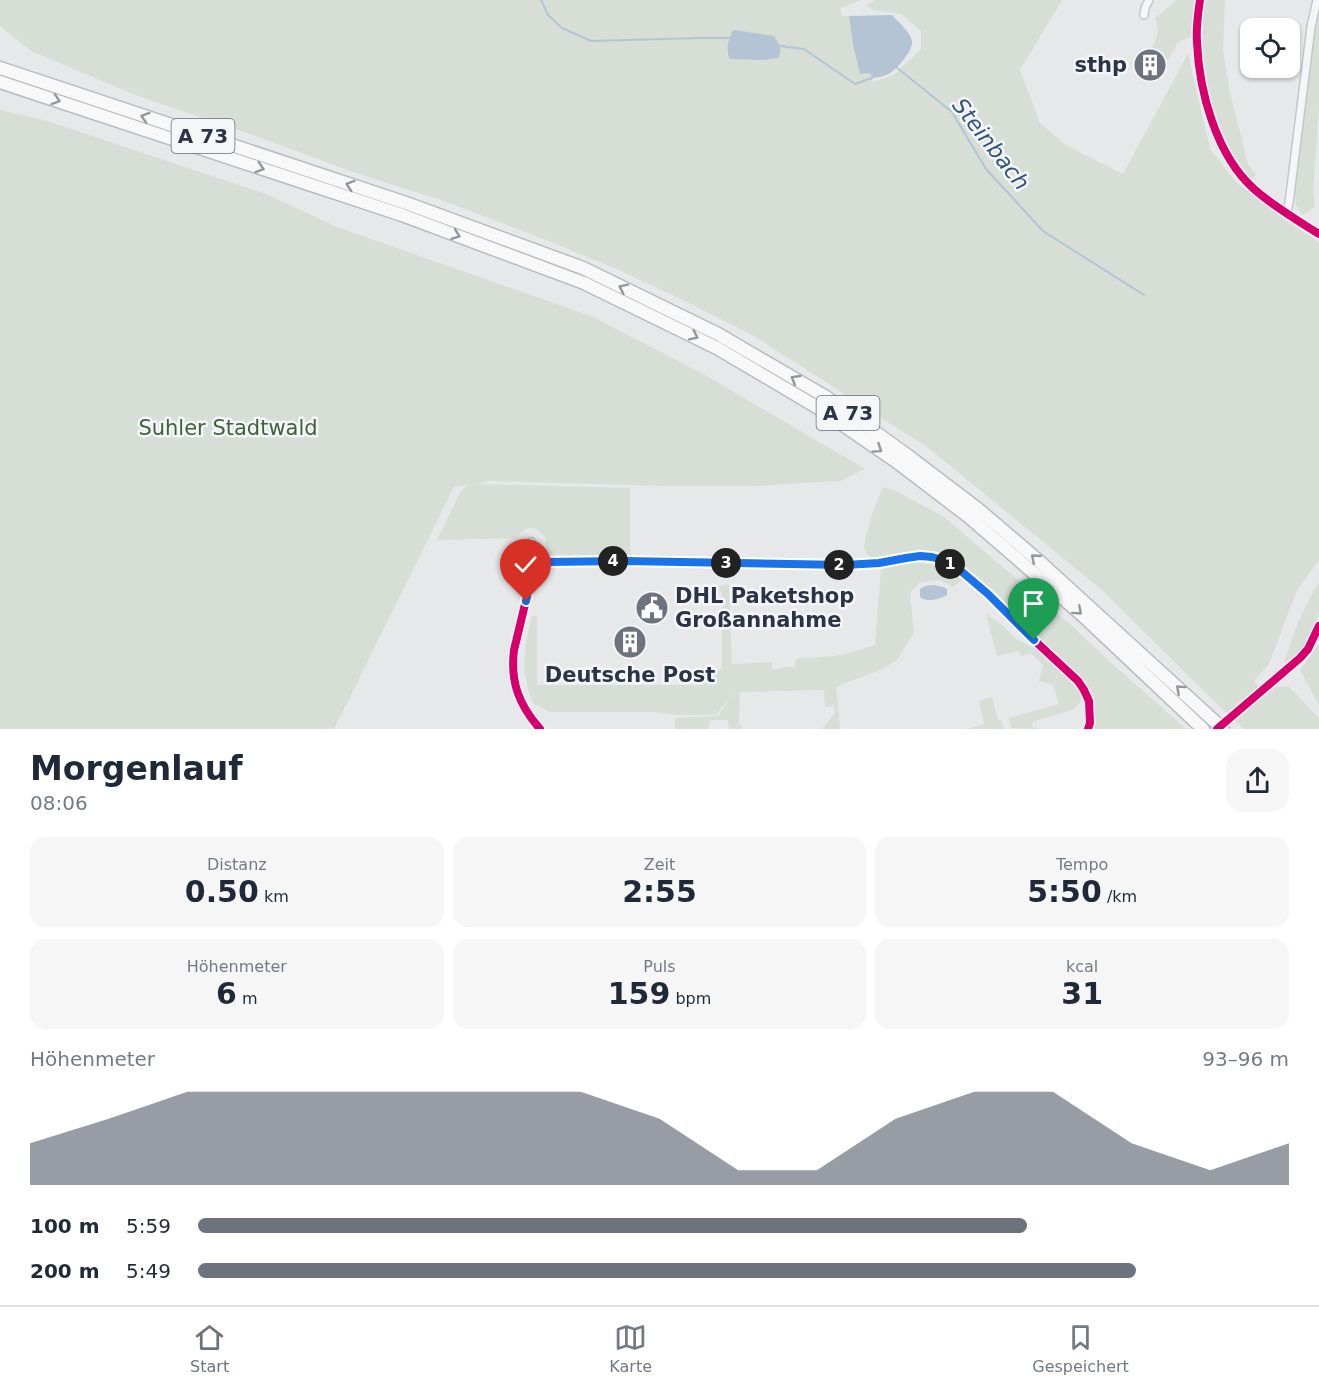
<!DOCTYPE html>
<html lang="de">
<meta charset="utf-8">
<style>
body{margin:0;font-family:"DejaVu Sans",sans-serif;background:#f6f6f7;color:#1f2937;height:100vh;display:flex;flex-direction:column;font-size:22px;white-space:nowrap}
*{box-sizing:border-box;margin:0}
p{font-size:20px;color:#747a83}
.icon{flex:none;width:33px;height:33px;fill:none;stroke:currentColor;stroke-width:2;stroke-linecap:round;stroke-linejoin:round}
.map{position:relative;height:729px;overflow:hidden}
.drawer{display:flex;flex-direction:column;background:#fff;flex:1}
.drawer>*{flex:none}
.buttons{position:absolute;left:1240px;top:18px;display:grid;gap:12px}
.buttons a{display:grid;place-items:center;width:60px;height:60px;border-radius:12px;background:#fff;box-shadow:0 2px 4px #0004;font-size:30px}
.pin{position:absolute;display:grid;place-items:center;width:51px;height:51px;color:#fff;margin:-62px -26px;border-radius:50% 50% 50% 0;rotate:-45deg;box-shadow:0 0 6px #0007}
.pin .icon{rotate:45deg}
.km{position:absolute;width:30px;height:30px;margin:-15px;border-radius:50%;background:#222;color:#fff;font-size:16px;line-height:30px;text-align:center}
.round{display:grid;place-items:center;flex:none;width:63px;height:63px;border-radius:18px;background:#f6f6f7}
.overview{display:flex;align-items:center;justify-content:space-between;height:102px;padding:0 30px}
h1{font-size:33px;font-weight:800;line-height:45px}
.figures{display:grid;grid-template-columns:repeat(3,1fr);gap:9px;height:102px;padding:6px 30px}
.figures div{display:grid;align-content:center;border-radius:15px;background:#f6f6f7;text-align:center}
.figures b{font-size:30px;font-weight:800}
.figures small{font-size:16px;font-weight:400}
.figures p{font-size:16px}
.chart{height:168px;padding:12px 30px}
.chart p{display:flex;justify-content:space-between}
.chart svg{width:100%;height:108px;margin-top:6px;fill:#6c737f;opacity:.7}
ul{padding:0 30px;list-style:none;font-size:20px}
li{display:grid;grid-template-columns:96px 72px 1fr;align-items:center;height:45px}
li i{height:15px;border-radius:8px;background:#6c737f}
.tabs{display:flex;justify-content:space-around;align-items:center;height:84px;border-top:2px solid #e0e1e3;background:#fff;font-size:16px;color:#747a83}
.tabs a{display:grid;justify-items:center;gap:3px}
.tabs .current{color:#6c737f}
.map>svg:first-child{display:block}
.green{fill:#d6ded6}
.water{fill:#b4c4d5}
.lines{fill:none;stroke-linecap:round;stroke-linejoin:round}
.stream{stroke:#b4c4d5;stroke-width:2}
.street-casing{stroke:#c4c6c8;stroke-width:10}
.highway-casing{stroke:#b8bbbf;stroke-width:15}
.street{stroke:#f5f6f7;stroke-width:7}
.highway{stroke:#f8f8f8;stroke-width:12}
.street-bridge-casing{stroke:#c4c6c8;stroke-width:10;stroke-linecap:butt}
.street-bridge{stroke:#f5f6f7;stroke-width:7}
.cycleway-casing{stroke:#f4f6f9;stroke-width:11}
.cycleway{stroke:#d6006c;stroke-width:8}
.oneway{stroke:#92969e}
.route-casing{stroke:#fff;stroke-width:12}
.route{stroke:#1a73e8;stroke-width:8}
.labels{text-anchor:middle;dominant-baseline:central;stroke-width:5;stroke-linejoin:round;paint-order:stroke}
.shield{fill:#f4f6f9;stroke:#676e7b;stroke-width:1.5}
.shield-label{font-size:20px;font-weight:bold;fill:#2b3445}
.poi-label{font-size:21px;font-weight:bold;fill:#2b3445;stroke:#f4f6f9;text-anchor:end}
.park-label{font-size:21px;fill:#3f6138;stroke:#f4f6f9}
.water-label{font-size:22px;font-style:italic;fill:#34527a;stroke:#f4f6f9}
</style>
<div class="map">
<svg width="1319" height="729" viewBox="0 0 1319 729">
<rect width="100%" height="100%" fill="#e6e8ea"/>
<path class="green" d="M0,0H862L840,8L842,16H849L853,45L860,74L870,73L873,82L894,75L921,49V31L901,14L873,10L866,5L876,0H1062L1020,70L1040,123L1067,146L1123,174L1188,54L1210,149L1236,182L1283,219L1319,242V560L1297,590L1269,664L1254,681L1258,686L1289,687L1319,718V729H1244L1219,706L1101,589L927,447L754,336L681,299L617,269L541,238L447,202L356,173L250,134L138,96L31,51L0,26Z
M1177,0H1196L1192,34L1190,37L1178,42L1168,60L1151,50C1157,37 1160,32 1155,18Z
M1204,0H1225L1223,50L1230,93L1248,164L1256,175L1251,179C1243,172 1234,164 1228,155C1214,129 1201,72 1200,42C1200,28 1203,14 1204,0Z
M1319,10V109L1313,192L1315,207L1303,215C1296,210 1296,202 1294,194L1308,72Z
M0,110L47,121L266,194L337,227L593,317L705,375L865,469L840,481L753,486H667L491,481L474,484L630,488V557H553C546,551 545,547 546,538C545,537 539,531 538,530C529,525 520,532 515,538L437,540L461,491L468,485L454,487L334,729H0Z
M883,487L898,492L944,517L1071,625L1108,660L1186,729H1092L1094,722V702L1088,687L982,585L960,565L946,557L925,552L876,559L869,556L864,549L865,541L872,514Z
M916,562L940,566L962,580L953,587L939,580L919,583L910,593L914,633L897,660L880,670L843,684L836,688L840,729H822L835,713L834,706L825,707L824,690L740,692L739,725L742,726V729H729L728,720H710L709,729H675V718L718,716L734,692L716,715H677L654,712H549L543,709L539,705H534C519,672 524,649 532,616H537V685H702L722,668V594L718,586L729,584L732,664L772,662V669H781L782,667H795L796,659L842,655L875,645L881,568Z
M1319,582C1319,591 1319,601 1319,610C1317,630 1300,653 1284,665C1291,636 1304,607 1319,582Z
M986,614L1002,625L1016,639L1034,648L1073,684L1079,692L1081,698L1079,704L1074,709L1032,722L1033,728L1038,727V729L1011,728L1009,718L1059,704L1053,685L1039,681L1043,665L1031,653L1021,656L1019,651L997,656Z
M1319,644V705L1300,670Z
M992,697L998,720H1001L1004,729H966L984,724L979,701Z"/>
<path class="water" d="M892,15C897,21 912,33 912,42C913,51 894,73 886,75C882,77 877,77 872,78L870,73L860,74L853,45L849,16Z
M733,30L774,36C779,44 783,50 778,58L763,60L730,59C725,50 729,38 733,30Z
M933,585L943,587L947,589V595C940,599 927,603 920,597V589L925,586Z"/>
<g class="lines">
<path class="stream" d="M541,0L548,15L562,28L591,41L699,38H729
M780,46L804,49L855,84L872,78
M893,67H896L952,112L986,169L1043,231L1144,295"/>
<g class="street-casing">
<path id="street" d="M1200,0C1198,13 1196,28 1197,42C1199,91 1216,155 1254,189C1274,207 1297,220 1319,234
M1144,15L1145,8L1149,0
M1286,214L1289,203L1311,27L1317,0
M531,542L541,564
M1273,682C1292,666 1310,651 1319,626
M540,729C519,705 510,682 514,650L533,571L541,564L553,561H625L845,565L879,563L906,558L920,556L932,557L946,561L961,571L988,594L1034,640L1078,681L1084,690L1089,701L1090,723L1088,729"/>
</g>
<g class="highway-casing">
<path id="highway" d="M0,68L406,203L583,268L718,334L826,397L907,455L978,509L1040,562L1223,729
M0,82L402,215L584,283L717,348L820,409L897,462L969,517L1081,614L1203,729"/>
</g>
<use href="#street" class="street"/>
<use href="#highway" class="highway"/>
<g class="street-bridge-casing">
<path id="street-bridge" d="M1217,729L1273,682"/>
</g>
<use href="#street-bridge" class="street-bridge"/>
<g class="cycleway-casing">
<path id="cycleway" d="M1200,0C1198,13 1196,28 1197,42C1199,91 1216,155 1254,189C1274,207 1297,220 1319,234
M540,729C519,705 510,682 514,650L533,571L541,564L553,561H625L845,565L879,563L906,558L920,556L932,557L946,561L961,571L988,594L1034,640L1078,681L1084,690L1089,701L1090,723L1088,729
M1217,729L1300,658L1308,649L1319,626"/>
</g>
<use href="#cycleway" class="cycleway"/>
</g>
<defs><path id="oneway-chevron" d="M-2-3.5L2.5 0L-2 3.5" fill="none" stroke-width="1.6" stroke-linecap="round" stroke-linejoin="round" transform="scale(1.5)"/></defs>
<g class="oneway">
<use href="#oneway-chevron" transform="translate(56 100) rotate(18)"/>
<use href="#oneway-chevron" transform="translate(145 117) rotate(-162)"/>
<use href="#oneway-chevron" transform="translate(260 168) rotate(18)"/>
<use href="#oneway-chevron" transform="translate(350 185) rotate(-162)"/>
<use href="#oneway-chevron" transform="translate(456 235) rotate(20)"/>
<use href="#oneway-chevron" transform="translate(623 288) rotate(-154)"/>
<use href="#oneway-chevron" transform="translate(694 336) rotate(26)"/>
<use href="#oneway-chevron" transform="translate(795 379) rotate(-149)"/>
<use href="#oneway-chevron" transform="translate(878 449) rotate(34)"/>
<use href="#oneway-chevron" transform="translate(1035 558) rotate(-139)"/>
<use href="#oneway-chevron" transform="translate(1078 611) rotate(42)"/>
<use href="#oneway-chevron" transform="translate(1180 689) rotate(-138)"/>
</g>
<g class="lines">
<g class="route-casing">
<path id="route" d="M526,601C530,585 529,568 546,562L625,561L845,565L879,563L906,558L920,556L932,557L946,561L961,571L988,594L1034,640"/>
</g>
<use href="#route" class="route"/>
</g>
<defs>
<g id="building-disc" transform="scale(1.725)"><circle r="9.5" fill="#6c737f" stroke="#f4f6f9"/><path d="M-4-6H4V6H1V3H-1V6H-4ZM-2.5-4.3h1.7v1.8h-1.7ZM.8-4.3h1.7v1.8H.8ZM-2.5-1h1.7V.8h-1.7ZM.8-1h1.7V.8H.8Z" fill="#fff"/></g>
<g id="civic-disc" transform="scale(1.725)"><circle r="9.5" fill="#6c737f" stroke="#f4f6f9"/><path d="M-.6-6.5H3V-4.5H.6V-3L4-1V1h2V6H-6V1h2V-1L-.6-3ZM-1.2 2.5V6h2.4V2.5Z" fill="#fff"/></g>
</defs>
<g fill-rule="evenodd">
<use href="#building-disc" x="1150" y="65"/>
<use href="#civic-disc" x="652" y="608"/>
<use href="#building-disc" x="630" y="642"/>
</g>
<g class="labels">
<g class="shield">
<rect x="171.5" y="119" width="63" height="34" rx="4.5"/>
<rect x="816.5" y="396" width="63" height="34" rx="4.5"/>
</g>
<g class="shield-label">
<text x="203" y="136">A 73</text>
<text x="848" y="413">A 73</text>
</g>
<g class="poi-label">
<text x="1127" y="65">sthp</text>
<text x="675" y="596" text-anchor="start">DHL Paketshop<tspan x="675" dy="24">Großannahme</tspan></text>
<text x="630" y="675" text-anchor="middle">Deutsche Post</text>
</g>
<g class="park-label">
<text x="228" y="428">Suhler Stadtwald</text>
</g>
<g class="water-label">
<text transform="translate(991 144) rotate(52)">Steinbach</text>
</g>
</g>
</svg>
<div class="buttons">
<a><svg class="icon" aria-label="locate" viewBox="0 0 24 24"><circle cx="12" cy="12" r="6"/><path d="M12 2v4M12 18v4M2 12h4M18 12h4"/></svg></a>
</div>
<div class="pin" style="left:1034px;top:640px;background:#1e9e55"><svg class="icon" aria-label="arrive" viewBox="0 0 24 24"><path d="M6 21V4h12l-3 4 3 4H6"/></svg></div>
<div class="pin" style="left:526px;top:601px;background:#d93025"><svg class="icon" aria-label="check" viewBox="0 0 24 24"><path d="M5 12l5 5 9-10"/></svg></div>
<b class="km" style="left:950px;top:564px">1</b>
<b class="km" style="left:839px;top:565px">2</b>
<b class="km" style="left:726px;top:563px">3</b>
<b class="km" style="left:613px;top:561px">4</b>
</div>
<section class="drawer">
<div class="overview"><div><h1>Morgenlauf</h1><p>08:06</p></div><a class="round"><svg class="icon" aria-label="share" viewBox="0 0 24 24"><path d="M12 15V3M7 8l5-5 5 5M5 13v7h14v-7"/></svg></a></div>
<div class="figures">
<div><p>Distanz</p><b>0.50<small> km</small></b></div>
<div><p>Zeit</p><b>2:55</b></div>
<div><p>Tempo</p><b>5:50<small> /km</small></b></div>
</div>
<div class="figures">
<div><p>Höhenmeter</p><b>6<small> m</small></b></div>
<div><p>Puls</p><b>159<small> bpm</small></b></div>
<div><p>kcal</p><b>31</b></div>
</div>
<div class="chart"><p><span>Höhenmeter</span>93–96 m</p>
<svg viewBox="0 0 160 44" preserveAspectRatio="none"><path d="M0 44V27L10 17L20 6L30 6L40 6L50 6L60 6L70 6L80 17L90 38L100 38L110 17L120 6L130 6L140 27L150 38L160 27V44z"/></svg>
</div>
<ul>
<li><b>100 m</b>5:59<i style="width:76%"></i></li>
<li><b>200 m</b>5:49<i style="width:86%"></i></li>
</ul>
</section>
<nav class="tabs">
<a class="current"><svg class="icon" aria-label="home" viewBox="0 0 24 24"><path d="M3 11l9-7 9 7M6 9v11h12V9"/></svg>Start</a>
<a><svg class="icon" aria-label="map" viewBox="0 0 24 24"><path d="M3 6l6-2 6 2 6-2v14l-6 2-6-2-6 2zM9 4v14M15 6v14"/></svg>Karte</a>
<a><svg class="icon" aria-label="saved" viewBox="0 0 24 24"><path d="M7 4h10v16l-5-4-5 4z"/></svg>Gespeichert</a>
</nav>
